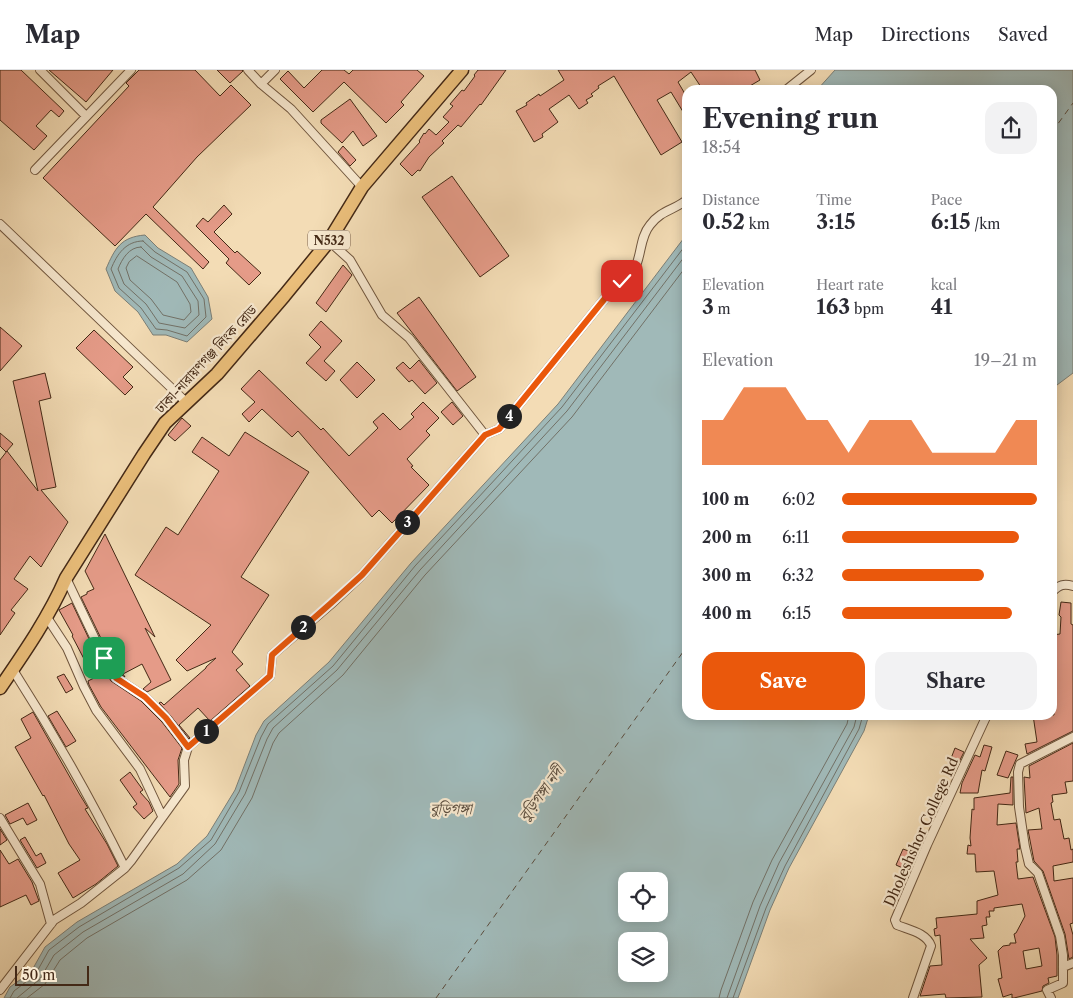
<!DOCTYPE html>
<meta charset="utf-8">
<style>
body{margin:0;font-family:"Libre Caslon Text","Noto Serif Bengali",serif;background:#f2f2f3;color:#2b2b33;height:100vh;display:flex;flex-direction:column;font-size:19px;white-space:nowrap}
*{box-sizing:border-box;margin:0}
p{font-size:16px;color:#7c7c81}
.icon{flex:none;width:28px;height:28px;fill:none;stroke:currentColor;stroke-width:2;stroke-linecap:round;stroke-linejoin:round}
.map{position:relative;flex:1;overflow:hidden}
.side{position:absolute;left:682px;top:15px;width:375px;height:635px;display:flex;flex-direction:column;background:#fff;border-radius:15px;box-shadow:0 2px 12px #0003}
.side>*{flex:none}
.fabs{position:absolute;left:618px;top:802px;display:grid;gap:10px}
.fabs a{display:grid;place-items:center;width:50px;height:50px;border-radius:10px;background:#fff;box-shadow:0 2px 12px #0003;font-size:25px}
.scale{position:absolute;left:15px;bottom:12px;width:74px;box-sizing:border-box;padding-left:5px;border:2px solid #442916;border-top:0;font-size:14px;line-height:18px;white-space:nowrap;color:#442916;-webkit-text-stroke:4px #f7e8cf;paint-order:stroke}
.pin{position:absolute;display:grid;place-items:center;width:42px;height:42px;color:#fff;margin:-21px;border-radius:10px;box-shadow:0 2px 8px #0006}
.km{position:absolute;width:25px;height:25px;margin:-12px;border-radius:50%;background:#222;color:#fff;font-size:14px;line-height:25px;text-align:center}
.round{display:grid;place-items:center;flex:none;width:52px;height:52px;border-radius:15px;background:#f2f2f3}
.head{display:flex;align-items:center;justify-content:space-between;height:85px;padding:0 20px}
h1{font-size:28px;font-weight:700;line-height:38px}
.stats{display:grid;grid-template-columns:repeat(3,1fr);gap:8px;height:85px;padding:5px 20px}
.stats div{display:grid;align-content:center}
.stats b{font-size:21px;font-weight:700}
.stats small{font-size:14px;font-weight:400}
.stats p{font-size:14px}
.chart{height:140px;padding:10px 20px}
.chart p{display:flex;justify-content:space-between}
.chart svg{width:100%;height:90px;margin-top:5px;fill:#ea580c;opacity:.7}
.action{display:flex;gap:10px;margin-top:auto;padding:10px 20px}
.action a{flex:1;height:58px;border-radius:15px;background:#ea580c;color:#fff;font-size:20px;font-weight:700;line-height:58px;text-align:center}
.action a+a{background:#f2f2f3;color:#2b2b33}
ul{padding:0 20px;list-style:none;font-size:16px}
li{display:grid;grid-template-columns:80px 60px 1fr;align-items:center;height:38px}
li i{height:12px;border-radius:6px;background:#ea580c}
header{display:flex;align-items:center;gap:30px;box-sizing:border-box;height:70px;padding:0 25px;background:#fff;border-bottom:1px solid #e1e1e2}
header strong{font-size:24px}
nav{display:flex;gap:28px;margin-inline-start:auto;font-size:18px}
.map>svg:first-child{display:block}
.water{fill:#a0b9b8;stroke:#7b7f77;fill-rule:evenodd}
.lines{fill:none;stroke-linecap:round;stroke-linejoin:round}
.shore{stroke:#727167;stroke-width:1}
.ferry{stroke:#5b4d3e;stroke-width:1;stroke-dasharray:6 5;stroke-linecap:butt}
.building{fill:#e59b88;stroke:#442916;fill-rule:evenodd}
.minor-casing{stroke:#70563e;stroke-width:10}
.trunk-casing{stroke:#442916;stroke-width:15}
.minor{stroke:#f7e8cf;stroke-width:8}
.trunk{stroke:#eabe7a;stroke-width:12}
.route-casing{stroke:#fff;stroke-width:10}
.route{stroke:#ea580c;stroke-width:6}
.labels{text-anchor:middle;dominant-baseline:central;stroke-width:4.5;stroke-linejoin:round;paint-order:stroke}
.shield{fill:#f7e8cf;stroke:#7a624e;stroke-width:1}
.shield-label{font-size:12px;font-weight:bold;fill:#442916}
.street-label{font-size:14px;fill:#442916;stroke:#f7e8cf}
.water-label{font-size:15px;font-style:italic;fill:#5b4d3e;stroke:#f7e8cf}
</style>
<header>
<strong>Map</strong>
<nav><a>Map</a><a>Directions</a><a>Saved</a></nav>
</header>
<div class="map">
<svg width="1073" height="928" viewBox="0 0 1073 928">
<rect width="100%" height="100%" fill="#f3dcb5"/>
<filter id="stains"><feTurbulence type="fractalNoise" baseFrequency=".004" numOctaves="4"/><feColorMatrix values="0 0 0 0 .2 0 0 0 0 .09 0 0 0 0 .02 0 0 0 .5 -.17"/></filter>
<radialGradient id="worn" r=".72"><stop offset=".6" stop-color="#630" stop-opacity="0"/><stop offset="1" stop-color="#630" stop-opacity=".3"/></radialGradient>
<path class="water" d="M835,0H1073V303L1053,318L1052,20H817Z
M687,164L688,645H869L864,661L789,798L770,840L738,928H4L10,917L31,902L45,877L77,852L177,794L207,766L235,720L256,665L264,651L329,592L411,493L558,334ZM659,811V844H626V811ZM659,871V904H626V871Z
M145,165L158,178L191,198L208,227L212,249L187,272L166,265H153L138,242L115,221L106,199C115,178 121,167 145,165Z"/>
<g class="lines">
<path class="shore" d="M143,171L155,182L187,202L204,229L206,247L187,266L167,260L156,259L141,238L119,218L111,199C117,184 126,171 143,171Z
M141,177L151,187L182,206L198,231L199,245L185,258L159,253L146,234L124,214L118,199C122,189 129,177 141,177Z
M137,186L177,212L190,234L191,242L184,250L163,245L151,229L130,210L126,198L129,192Z
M10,928L14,921L35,905L49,880L79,857L179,798L211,770L239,722L261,667L268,654L333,596L415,496L562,337L688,172
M17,928L40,909L54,885L83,862L183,804L215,774L245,724L267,669L273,658L337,600L420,500L567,341L688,182
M27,928L45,914L60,890L87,868L187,810L221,780L252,728L273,673L279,663L343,605L425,505L572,347L688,194
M719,928L721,920L753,832L772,790L847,654L849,645
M727,928L760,836L779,793L854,657L857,645
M733,928L766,838L785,796L859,659L863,645"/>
<path class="ferry" d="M1052,62L1073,33
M436,928L688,575"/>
</g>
<path class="building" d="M0,0H21L64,41L59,47L51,40L36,56L47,66L34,80L0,50Z
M49,0H113L86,32Z
M139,0H195L220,26L231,15L251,35L197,87L153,137L209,192L203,199L146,144L115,176L43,108L129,16L126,13Z
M217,0H242L243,1L230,13Z
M322,0H344L349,4L353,0H417L424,6L401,32L404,35L386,53L344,12L313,42L280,9L288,1L304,18Z
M478,0H506L481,35L480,34L461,57L458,55L442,71L444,73L429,87L420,101L418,100L412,106L400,94L420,72L419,71L424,63L425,64L429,59L436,65L449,52L443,47L453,36L450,34L462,20L464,21L475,6L474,5Z
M558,0H755L760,10L743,20H703L691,2L678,12L688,29V50L671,22L657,30L682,72L661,85L614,6L598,16L599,18L591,24L593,26L586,30L588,33L579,39L569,25L549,39L558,52L542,64L543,67L534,72L516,41L527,35L526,33L539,24L540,26L564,10Z
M350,29L377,66L363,76L353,61L342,73L321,53V50Z
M343,76L356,90L350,96L338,82Z
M452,106L509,186L480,207L422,127Z
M224,135L232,144L214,162L235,183L237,181L261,203L249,215L226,193L229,189L196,156L203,148L208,152Z
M343,195L352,205L326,242L316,233Z
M419,227L476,307L457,321L397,243Z
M321,251L342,271L324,291L335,301L326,311L306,293L321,277L309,265Z
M0,257L22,276L0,301Z
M94,260L133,297L123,307L133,317L125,325L76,278Z
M419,290L437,313L425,324L412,310L409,312L396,298L403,292L410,299Z
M357,292L375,310L357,328L340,310Z
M259,300L321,360L323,358L349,386L378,358L373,352L383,343L400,360L414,347L411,344L423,332L439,348L426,361L430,365L407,389L413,396L411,397L429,415L392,453L379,440L372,447L298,361L292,367L262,339L249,352L242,344L255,332L241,319Z
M45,303L51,328L39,331L56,417L41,420L68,452L41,497L30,486L14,509L28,519L11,540L15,543L0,565V390L7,381L38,421L13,311Z
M452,332L463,346L453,355L441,342Z
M182,348L191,356L175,371L168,365Z
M245,362L309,402L241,507L269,525L232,582L243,594L236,600L250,616L210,651L198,638L179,655L190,668L189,669L170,645L159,633L161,632L164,635L206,598V597L216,588L187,601L176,590L211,555L135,505L166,457L178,465L219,401L192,382L202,367L229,386Z
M0,363L13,374L6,382L0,376Z
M105,464L155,567L145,558L171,610L147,622L143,619L151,612L142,594L123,604L125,607L120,604L109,585L81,527L87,524V522L94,519L85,501Z
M1061,532L1071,533V554L1073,555V661L1027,684L1025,674L1037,672L1033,645H1054L1052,612L1056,611L1054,597H1052V565L1060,564L1061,547L1059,545Z
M72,533L99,590L111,611L141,631L162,652L182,678L178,690L179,714L170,727L101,637L89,615L88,611L94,608L72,566L73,565L59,540Z
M64,604L73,619L66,623L57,607Z
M57,641L76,671L66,677L48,646Z
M33,642L80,725L88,738L85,739L107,774L118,796L96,814L73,828L58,803L80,790L69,774L44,725L43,726L15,677L31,668L21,649Z
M1073,673V711L1065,712L1067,723L1052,725L1053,732L1051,733L1054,750L1060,749L1064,769L1069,768L1071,780L1073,779V792L1053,796L1054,811L1073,808V853L1070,854L1073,865V887L1069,889L1065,864L1043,801L1034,791L1028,760L1042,759L1039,738L1026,743L1024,707L1030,708L1029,696Z
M984,675L992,677L985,701L982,700L978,723H960L962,713L975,685L980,687Z
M955,678L964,682L958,694L950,691Z
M1006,681L1018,685L1008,708L997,705Z
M130,702L143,720L140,722L149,732L153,741L144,749L133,737L137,734L120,710Z
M1011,707H1013V735L998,734L997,755L1016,753L1020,779H1017L1018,792H1016L1018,809L1033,807L1055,867L1057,885V906L1048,908L1049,913L1043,916L1042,921L1014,928H1012V924L1003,927L998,909L1002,908L998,881L1003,876L1010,875V873H1016L1014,864L1016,863L1025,846L1022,834L994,838V841H989L990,847H986L987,855L982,856L984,868L970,869L987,888L979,895L982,927L946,928L945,924L920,926L930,896L942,895L940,865L935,866L934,859L937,858L936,848L977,844V831L998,825L994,801L976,802L975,784H967L968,775L971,776L970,768L972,739L974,740V728L1010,723ZM1039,878L1042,896L1026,899L1023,881Z
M28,733L37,750L27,755L23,748L10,754L5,745Z
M0,759L7,770L0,775Z
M25,767L36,786L41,783L46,793L37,798L20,770Z
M903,779L914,783L907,800L896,795Z
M0,780L9,794L18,789L32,812L39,831L31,835L26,825L0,837Z"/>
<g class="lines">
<g class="minor-casing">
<path id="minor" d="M40,0L86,46
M248,0L261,14L291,39L362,117
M261,14L275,0
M786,20L811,0
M35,100L131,0
M0,154L186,332
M329,171L350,190L382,245L409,268L485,365
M1052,522C1059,515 1064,513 1073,516
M46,546L67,578L84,617L96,640L140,699L162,746
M13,600C54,664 91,729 125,798
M188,677L270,606L272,585L330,535L362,505L485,365L499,359L615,216C620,212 629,209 633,202C642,188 639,168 650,155C661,140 675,140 688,129
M0,748L40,814L51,854
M1063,897L1073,893
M0,920L54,850L81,833L125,798L131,791L185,716L184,690L188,677L166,648L145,627L116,608L104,588L66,508
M913,928L931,876C927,863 909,860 897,855L895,850L927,775L987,645
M1051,928L1047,920L1063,913V885L1060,866L1038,803L1029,794L1025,777L1019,737L1018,702L1020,694L1073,667"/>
</g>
<g class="trunk-casing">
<path id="trunk" d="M0,618C24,583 49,547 66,508L144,384L165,353L217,304L284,226L329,171L362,117L462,0"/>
</g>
<use href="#minor" class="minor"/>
<use href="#trunk" class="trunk"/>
</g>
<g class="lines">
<g class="route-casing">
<path id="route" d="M104,588L116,608L145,627L166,648L188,677L270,606L272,585L330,534L362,505L485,365L499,359L615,216L622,211"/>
</g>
<use href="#route" class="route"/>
</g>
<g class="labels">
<rect class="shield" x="308" y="160.5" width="42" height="19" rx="4"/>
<g class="shield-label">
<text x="329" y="170">N532</text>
</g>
<g class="street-label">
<text transform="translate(206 289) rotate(-47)">ঢাকা-নারায়ণগঞ্জ লিংক রোড</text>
<text transform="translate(921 762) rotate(-66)">Dholeshshor College Rd</text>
</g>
<g class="water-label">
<text transform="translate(541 723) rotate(-54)">বুড়িগঙ্গা নদী</text>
<text x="451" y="738">বুড়িগঙ্গা</text>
</g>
</g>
<rect width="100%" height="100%" filter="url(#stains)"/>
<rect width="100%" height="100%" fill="url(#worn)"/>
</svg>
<div class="fabs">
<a><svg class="icon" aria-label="locate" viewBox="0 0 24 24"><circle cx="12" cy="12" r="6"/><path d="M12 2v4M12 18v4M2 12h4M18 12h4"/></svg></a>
<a><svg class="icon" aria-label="layers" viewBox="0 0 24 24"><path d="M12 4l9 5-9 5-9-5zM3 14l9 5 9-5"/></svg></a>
</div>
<div class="scale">50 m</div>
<div class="pin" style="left:104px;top:588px;background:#1e9e55"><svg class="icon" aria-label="arrive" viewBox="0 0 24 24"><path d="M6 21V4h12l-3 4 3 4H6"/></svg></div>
<div class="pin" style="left:622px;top:211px;background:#d93025"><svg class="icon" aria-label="check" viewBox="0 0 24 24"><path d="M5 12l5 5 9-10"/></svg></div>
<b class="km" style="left:206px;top:661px">1</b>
<b class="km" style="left:303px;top:557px">2</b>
<b class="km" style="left:407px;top:452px">3</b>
<b class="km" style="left:509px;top:346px">4</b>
<section class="side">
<div class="head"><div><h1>Evening run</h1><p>18:54</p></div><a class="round"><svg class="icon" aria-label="share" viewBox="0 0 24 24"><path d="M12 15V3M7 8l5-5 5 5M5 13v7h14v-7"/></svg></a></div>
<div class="stats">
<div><p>Distance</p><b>0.52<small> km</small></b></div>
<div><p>Time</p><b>3:15</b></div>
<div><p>Pace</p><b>6:15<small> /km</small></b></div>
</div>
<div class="stats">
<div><p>Elevation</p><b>3<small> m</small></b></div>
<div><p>Heart rate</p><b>163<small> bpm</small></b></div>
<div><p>kcal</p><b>41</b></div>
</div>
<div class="chart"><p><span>Elevation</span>19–21 m</p>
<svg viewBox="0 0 160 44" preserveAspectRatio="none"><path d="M0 44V22L10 22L20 6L30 6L40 6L50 22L60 22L70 38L80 22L90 22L100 22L110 38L120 38L130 38L140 38L150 22L160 22V44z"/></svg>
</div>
<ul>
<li><b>100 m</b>6:02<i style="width:100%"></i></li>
<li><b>200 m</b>6:11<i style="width:91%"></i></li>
<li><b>300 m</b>6:32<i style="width:73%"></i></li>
<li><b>400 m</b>6:15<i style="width:87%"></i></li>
</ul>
<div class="action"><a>Save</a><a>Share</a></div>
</section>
</div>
